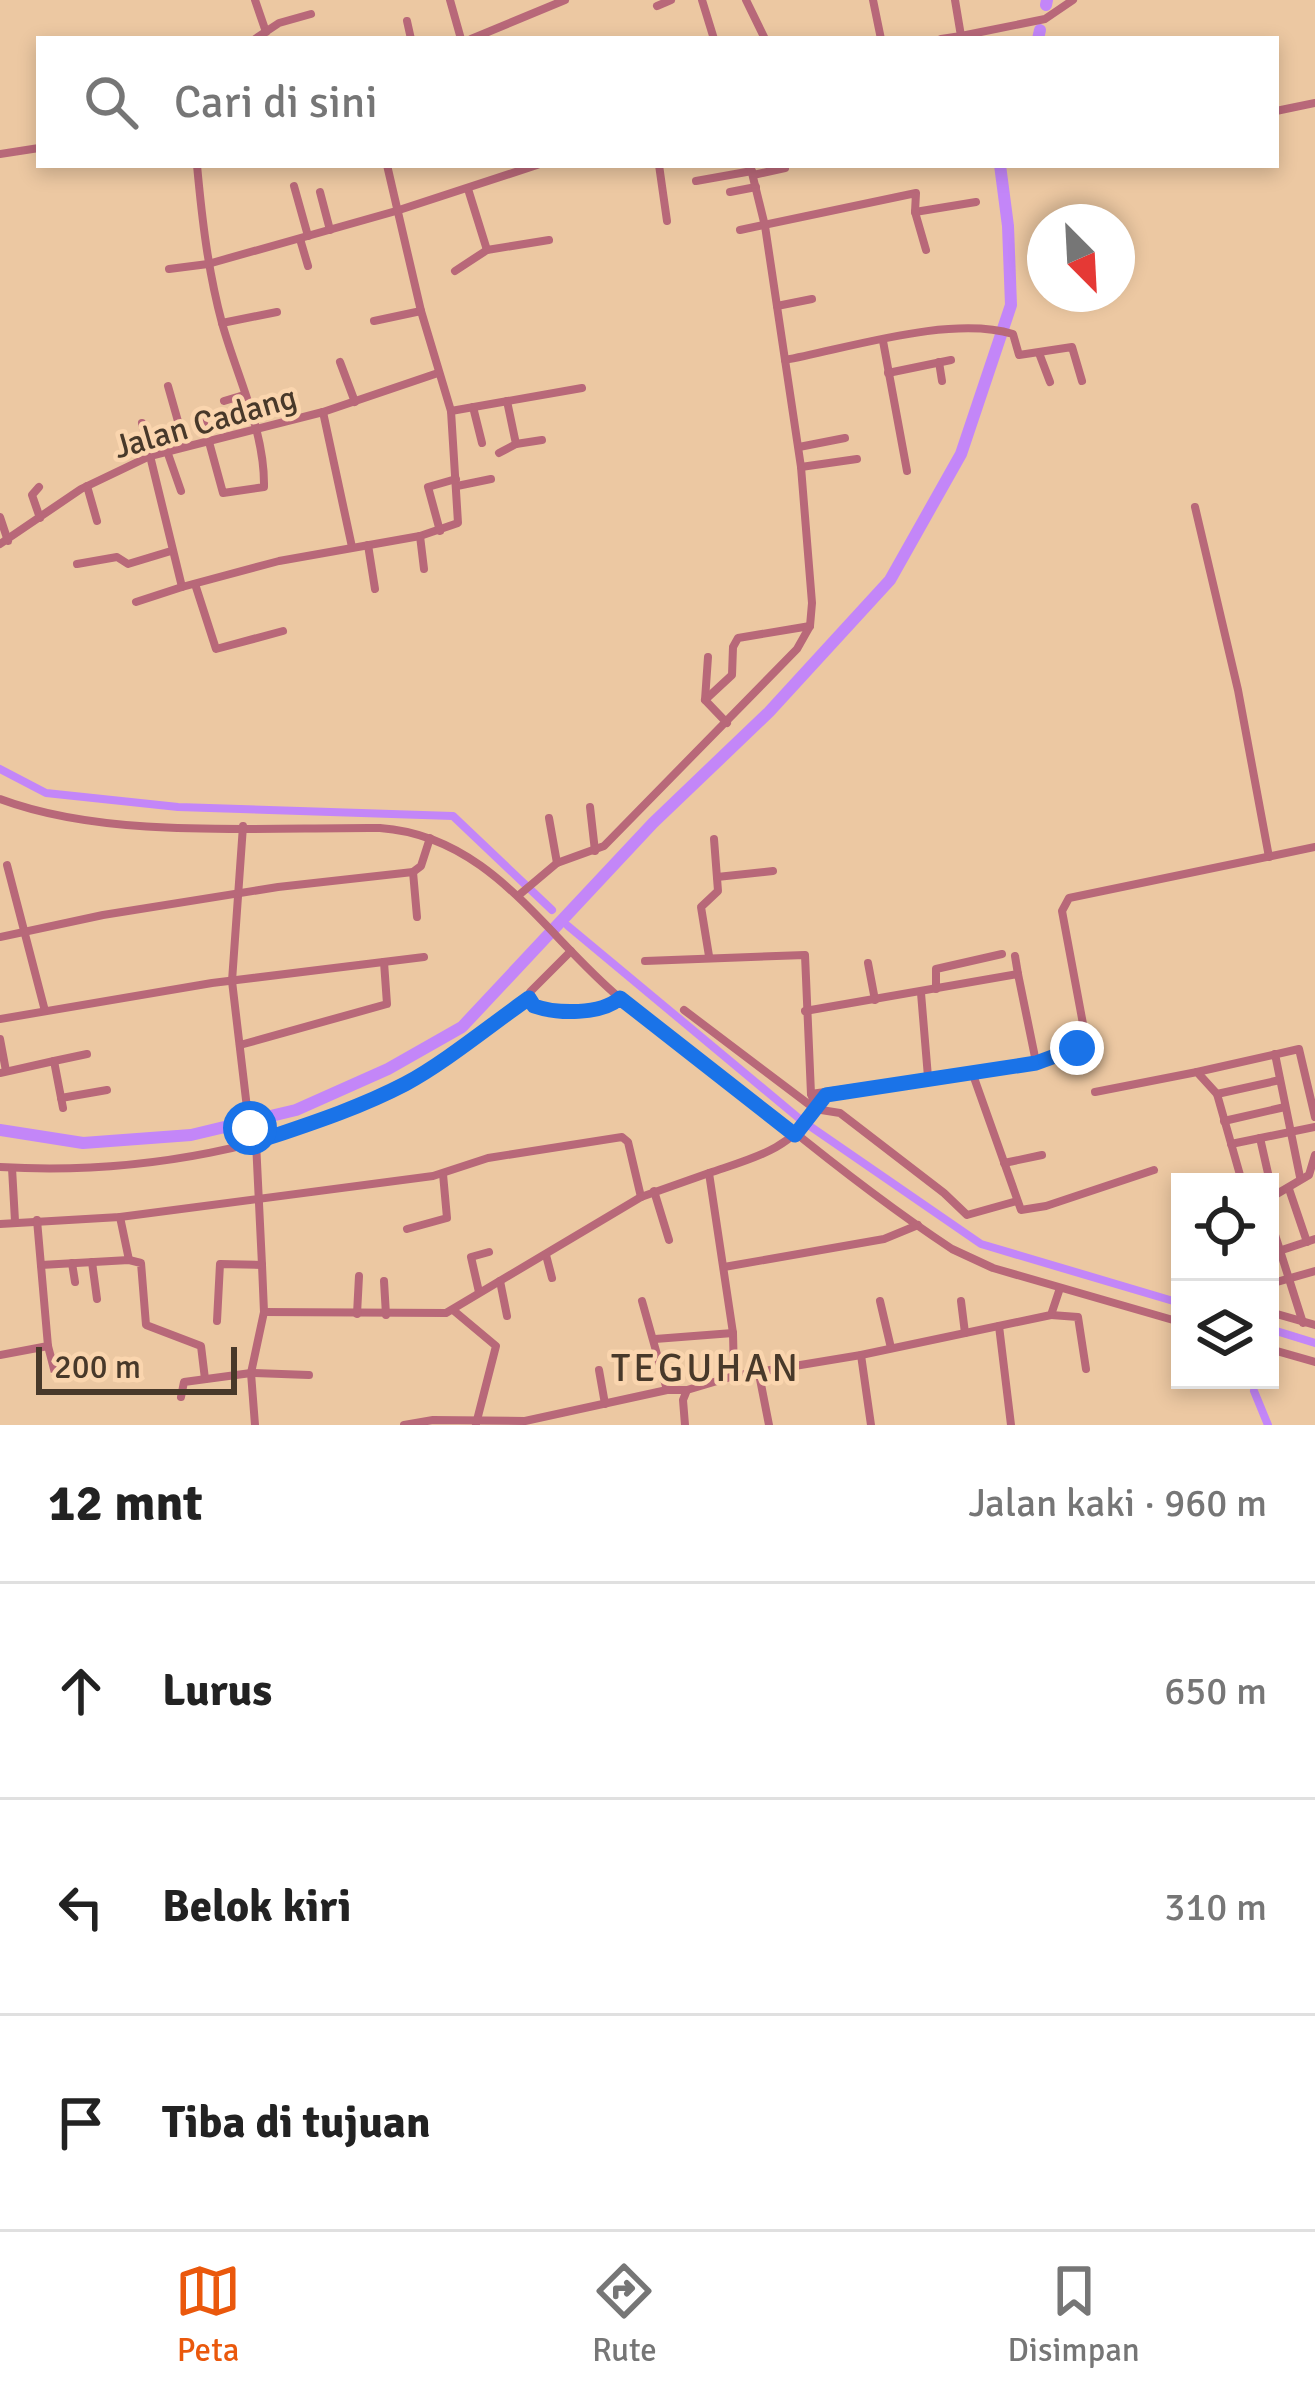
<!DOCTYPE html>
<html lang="id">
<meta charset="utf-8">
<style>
body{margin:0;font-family:Signika,sans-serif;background:#f6f6f6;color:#222}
.controls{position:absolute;right:36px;bottom:36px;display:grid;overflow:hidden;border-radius:0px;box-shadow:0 6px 18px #0003}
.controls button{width:108px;height:108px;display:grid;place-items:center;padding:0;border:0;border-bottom:3px solid #e0e0e0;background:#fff;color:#222;font:60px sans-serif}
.compass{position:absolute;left:1027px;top:204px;width:108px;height:108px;border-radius:50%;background:#fff;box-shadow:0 6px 18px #0003;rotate:156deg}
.scale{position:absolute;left:36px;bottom:30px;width:201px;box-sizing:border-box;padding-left:12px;border:6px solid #48392a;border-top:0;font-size:33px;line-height:42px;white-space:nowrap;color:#48392a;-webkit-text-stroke:9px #fad5ae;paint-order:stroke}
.stop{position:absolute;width:36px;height:36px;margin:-27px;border:9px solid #1a73e8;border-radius:50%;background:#fff}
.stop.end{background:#1a73e8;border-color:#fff;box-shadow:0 3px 12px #0008}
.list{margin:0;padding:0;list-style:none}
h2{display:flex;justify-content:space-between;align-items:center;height:156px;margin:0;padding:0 48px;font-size:51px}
h2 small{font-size:39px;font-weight:400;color:#767676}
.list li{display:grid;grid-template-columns:78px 1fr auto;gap:36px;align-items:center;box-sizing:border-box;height:216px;padding:0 48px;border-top:3px solid #e0e0e0}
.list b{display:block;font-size:45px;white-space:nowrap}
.list em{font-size:39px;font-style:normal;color:#767676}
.icon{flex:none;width:66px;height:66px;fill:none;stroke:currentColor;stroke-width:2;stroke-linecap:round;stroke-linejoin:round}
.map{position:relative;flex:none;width:1315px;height:1425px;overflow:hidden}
.search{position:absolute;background:#fff;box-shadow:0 6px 18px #0003;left:36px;right:36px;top:36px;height:132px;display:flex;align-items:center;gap:30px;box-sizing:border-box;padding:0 42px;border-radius:0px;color:#767676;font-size:45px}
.sheet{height:804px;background:#fff}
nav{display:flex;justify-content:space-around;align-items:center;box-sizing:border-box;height:168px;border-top:3px solid #e0e0e0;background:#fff;font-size:33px;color:#767676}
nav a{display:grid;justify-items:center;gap:6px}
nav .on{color:#ea580c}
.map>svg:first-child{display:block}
</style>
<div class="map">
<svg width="1315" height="1425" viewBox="0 0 1315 1425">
<rect width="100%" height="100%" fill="#ecc8a2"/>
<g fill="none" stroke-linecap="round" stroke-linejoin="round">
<!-- canal -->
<g stroke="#c386f8" stroke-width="8">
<polyline points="0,769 46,793 178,807 453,816 552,910"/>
<polyline points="568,926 801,1120 981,1244 1180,1303"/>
<polyline points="1270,1329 1315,1343"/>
<polyline points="1254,1391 1268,1425"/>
</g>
<!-- river -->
<g stroke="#c386f8" stroke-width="12">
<polyline points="1046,5 1047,0"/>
<polyline points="1038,39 1040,30"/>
<polyline points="0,1130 83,1143 191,1135 296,1110 388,1069 462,1027 653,823 769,712 890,580 961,454 1011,305 1008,226 1000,165"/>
</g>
<!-- minor -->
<g stroke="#b86879" stroke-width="8">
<polyline points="255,0 266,32"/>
<polyline points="450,0 461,39"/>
<polyline points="702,0 714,39"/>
<polyline points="746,0 765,39"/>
<polyline points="873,0 881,39"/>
<polyline points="657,6 671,0"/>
<polyline points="407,21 411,39"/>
<polyline points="255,39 279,23 311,14"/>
<polyline points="471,39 565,0"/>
<polyline points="941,39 961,36 955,0"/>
<polyline points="961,39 961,36 1045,19 1073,0"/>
<polyline points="1276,111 1315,103"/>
<polyline points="0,154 39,148"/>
<path d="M197,165C202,219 208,271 222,323C237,377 265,431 264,487L223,493L203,420"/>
<polyline points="659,165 667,221"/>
<polyline points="753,175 785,168"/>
<polyline points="696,181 752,171"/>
<polyline points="294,186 308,236"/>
<polyline points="468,189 487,250"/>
<polyline points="320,192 330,230"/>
<polyline points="730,192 756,187"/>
<polyline points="915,212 976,202"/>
<polyline points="740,230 916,193 915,212 926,250"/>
<polyline points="300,239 308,266"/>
<polyline points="169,269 208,264 396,211 537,165"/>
<polyline points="455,271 487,250 549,240"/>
<polyline points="777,306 812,299"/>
<polyline points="374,321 421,311"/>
<polyline points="222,323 277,312"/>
<polyline points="883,341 907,471"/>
<polyline points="1039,353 1050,382"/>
<path d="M785,360C849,348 951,315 1013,334L1019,355L1072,347L1082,381"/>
<polyline points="340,362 355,402"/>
<polyline points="939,362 942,381"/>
<polyline points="888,373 951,360"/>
<polyline points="168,386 185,446"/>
<polyline points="224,401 244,395"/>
<polyline points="473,407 482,443"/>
<polyline points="451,411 582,388"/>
<polyline points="323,412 352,547"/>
<polyline points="142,423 182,587 279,561 420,536 458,523 451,411 421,311 387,165"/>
<polyline points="516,444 542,440"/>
<polyline points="799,447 845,438"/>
<polyline points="167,451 181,491"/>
<polyline points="499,453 516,444 507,401"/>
<polyline points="801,467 857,459"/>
<polyline points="87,486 97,521"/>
<polyline points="457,486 491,479"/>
<polyline points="39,487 32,495 40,518"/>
<polyline points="1195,507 1238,690 1269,857"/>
<polyline points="0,517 8,541"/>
<polyline points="440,531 428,487 456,479"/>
<polyline points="420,536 424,569"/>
<polyline points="0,544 81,489 150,456 323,412 438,373"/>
<polyline points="368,545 375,589"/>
<polyline points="77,564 117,557 128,564 171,551"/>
<polyline points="195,584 216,649 283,631"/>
<polyline points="136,602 182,587"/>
<polyline points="708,657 705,700 727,723"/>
<polyline points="705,700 732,675 733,647 738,638 810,626"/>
<path d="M0,799C109,840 262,827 380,828C491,836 543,934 621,999C673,1043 730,1079 782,1122C836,1166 893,1210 952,1249L993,1268L1180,1322"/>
<polyline points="590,807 595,851"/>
<polyline points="549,818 557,863"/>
<polyline points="243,826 232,981 247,1108 256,1142 262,1265 264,1312 251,1373 255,1425"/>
<polyline points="7,865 45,1011"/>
<polyline points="413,872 417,917"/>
<polyline points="717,877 773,871"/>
<polyline points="519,895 557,863 604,846 797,649 810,626 812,603 801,467 765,226 750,165"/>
<polyline points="0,937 103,915 278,887 413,872 421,866 430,838"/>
<path d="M571,951L530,992L534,1006C557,1014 601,1015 620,998"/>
<polyline points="709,956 701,907 718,891 714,839"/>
<polyline points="1015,956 1018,974"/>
<path d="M645,961L805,955L811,1094L816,1108C791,1150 753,1158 709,1173L733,1333L734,1376L687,1390L683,1400L685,1425"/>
<polyline points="868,963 875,1000"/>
<polyline points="936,989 936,969 1002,954"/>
<polyline points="921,993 928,1077"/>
<polyline points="684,1010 815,1109 840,1113 944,1193 967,1215 1017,1201"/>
<polyline points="805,1011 1018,974 1036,1062"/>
<polyline points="0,1019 212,983 424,957"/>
<polyline points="0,1039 6,1071"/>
<polyline points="240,1045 387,1004 384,962"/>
<polyline points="1275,1054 1300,1177"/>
<polyline points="54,1061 87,1054"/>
<polyline points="972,1072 1021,1210 1046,1206 1154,1170"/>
<polyline points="1197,1072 1299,1049 1315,1117"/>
<polyline points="0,1073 54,1061 63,1108"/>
<polyline points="1095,1092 1197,1072 1217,1094 1242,1182"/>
<polyline points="811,1094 1036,1062 1077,1048 1086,1040 1062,911 1069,898 1315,847"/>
<polyline points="1217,1094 1280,1080"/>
<polyline points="61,1098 107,1090"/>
<polyline points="1224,1121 1285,1107"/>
<polyline points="1260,1138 1270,1182"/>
<polyline points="1231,1144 1315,1127"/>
<polyline points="1004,1163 1042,1155"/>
<path d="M0,1167C139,1175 286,1149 409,1082C425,1074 438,1060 453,1050C478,1033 504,1016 529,998"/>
<polyline points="12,1168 15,1221"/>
<polyline points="1289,1189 1307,1242"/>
<polyline points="654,1191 669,1240"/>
<polyline points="1270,1198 1309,1175 1315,1155"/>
<polyline points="120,1217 129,1260"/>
<polyline points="1270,1219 1303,1323"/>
<polyline points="0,1224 120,1217 433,1176 488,1158 622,1137 628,1142 641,1197"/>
<polyline points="407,1229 447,1218 443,1174"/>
<polyline points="1270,1254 1315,1239"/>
<polyline points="546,1255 552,1278"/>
<polyline points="92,1262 97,1299"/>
<polyline points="72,1263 75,1282"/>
<polyline points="41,1265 129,1260 141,1263 146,1325 201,1346 205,1379"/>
<polyline points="724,1267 884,1239 918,1225"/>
<polyline points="384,1281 386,1315"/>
<polyline points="500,1281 507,1316"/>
<polyline points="1270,1284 1315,1271"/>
<polyline points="479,1292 471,1257 489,1252"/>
<polyline points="642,1301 667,1390"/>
<polyline points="880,1301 891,1348"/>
<polyline points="961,1301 965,1333"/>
<polyline points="453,1310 496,1346 476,1424"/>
<polyline points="264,1312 446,1313 641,1197 709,1173"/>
<polyline points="1270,1312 1315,1325"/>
<polyline points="357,1314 359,1276"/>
<polyline points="1051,1315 1078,1317 1086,1369"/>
<polyline points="217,1321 220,1264 262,1265"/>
<polyline points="999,1326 1011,1425"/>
<polyline points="655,1339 733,1333"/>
<polyline points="48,1346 55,1373"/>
<polyline points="1270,1349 1315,1362"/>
<polyline points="0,1355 48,1346 37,1220"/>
<polyline points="861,1355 871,1425"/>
<polyline points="599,1370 605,1404"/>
<polyline points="759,1374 769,1425"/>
<polyline points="734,1376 861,1355 1051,1315 1060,1288"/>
<polyline points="181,1397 184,1382 251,1373 309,1375"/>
<polyline points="404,1425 433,1420 525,1421 667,1390 686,1390"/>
</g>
</g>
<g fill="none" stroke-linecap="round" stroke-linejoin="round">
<!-- route -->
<path stroke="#1a73e8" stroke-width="15" d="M250,1128L256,1142C306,1125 357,1109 405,1084C443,1064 492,1024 529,998L534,1006C557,1014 601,1015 620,998L795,1135L826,1095L1036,1063L1077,1048"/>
</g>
<g text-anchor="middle" stroke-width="9" stroke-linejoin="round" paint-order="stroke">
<!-- street labels -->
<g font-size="33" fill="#48392a" stroke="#fad5ae">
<text transform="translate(205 421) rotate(-16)" y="12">Jalan Cadang</text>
</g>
<!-- quarter labels -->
<g font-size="39" letter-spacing="3" fill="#48392a" stroke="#fad5ae">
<text x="706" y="1381">TEGUHAN</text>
</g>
</g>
</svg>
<div class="controls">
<button><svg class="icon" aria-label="locate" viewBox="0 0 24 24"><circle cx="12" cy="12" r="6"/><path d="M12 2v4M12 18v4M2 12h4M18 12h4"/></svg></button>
<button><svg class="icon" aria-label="layers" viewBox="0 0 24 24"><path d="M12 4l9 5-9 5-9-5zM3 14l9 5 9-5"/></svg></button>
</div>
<svg class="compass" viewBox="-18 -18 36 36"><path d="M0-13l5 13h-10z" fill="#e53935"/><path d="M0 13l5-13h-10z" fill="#767676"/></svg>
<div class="scale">200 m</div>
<div class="stop" style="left:250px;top:1128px"></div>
<div class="stop end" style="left:1077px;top:1048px"></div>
<div class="search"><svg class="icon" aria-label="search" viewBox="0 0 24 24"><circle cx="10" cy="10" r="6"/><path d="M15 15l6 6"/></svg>Cari di sini</div>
</div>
<section class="sheet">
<h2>12 mnt<small>Jalan kaki · 960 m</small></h2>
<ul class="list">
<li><svg class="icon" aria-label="ahead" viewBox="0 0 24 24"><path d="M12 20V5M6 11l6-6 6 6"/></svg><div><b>Lurus</b></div><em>650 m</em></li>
<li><svg class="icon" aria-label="left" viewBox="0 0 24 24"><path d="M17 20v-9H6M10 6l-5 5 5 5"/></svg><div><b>Belok kiri</b></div><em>310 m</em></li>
<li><svg class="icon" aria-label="arrive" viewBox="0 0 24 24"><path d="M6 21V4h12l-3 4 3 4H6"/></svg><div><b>Tiba di tujuan</b></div></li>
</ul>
</section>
<nav>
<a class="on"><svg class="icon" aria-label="map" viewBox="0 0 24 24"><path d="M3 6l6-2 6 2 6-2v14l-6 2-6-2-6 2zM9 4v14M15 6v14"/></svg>Peta</a>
<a><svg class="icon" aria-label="directions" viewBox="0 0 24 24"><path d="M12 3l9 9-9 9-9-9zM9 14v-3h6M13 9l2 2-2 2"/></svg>Rute</a>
<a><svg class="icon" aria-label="saved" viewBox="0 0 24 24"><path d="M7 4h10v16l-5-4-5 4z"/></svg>Disimpan</a>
</nav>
